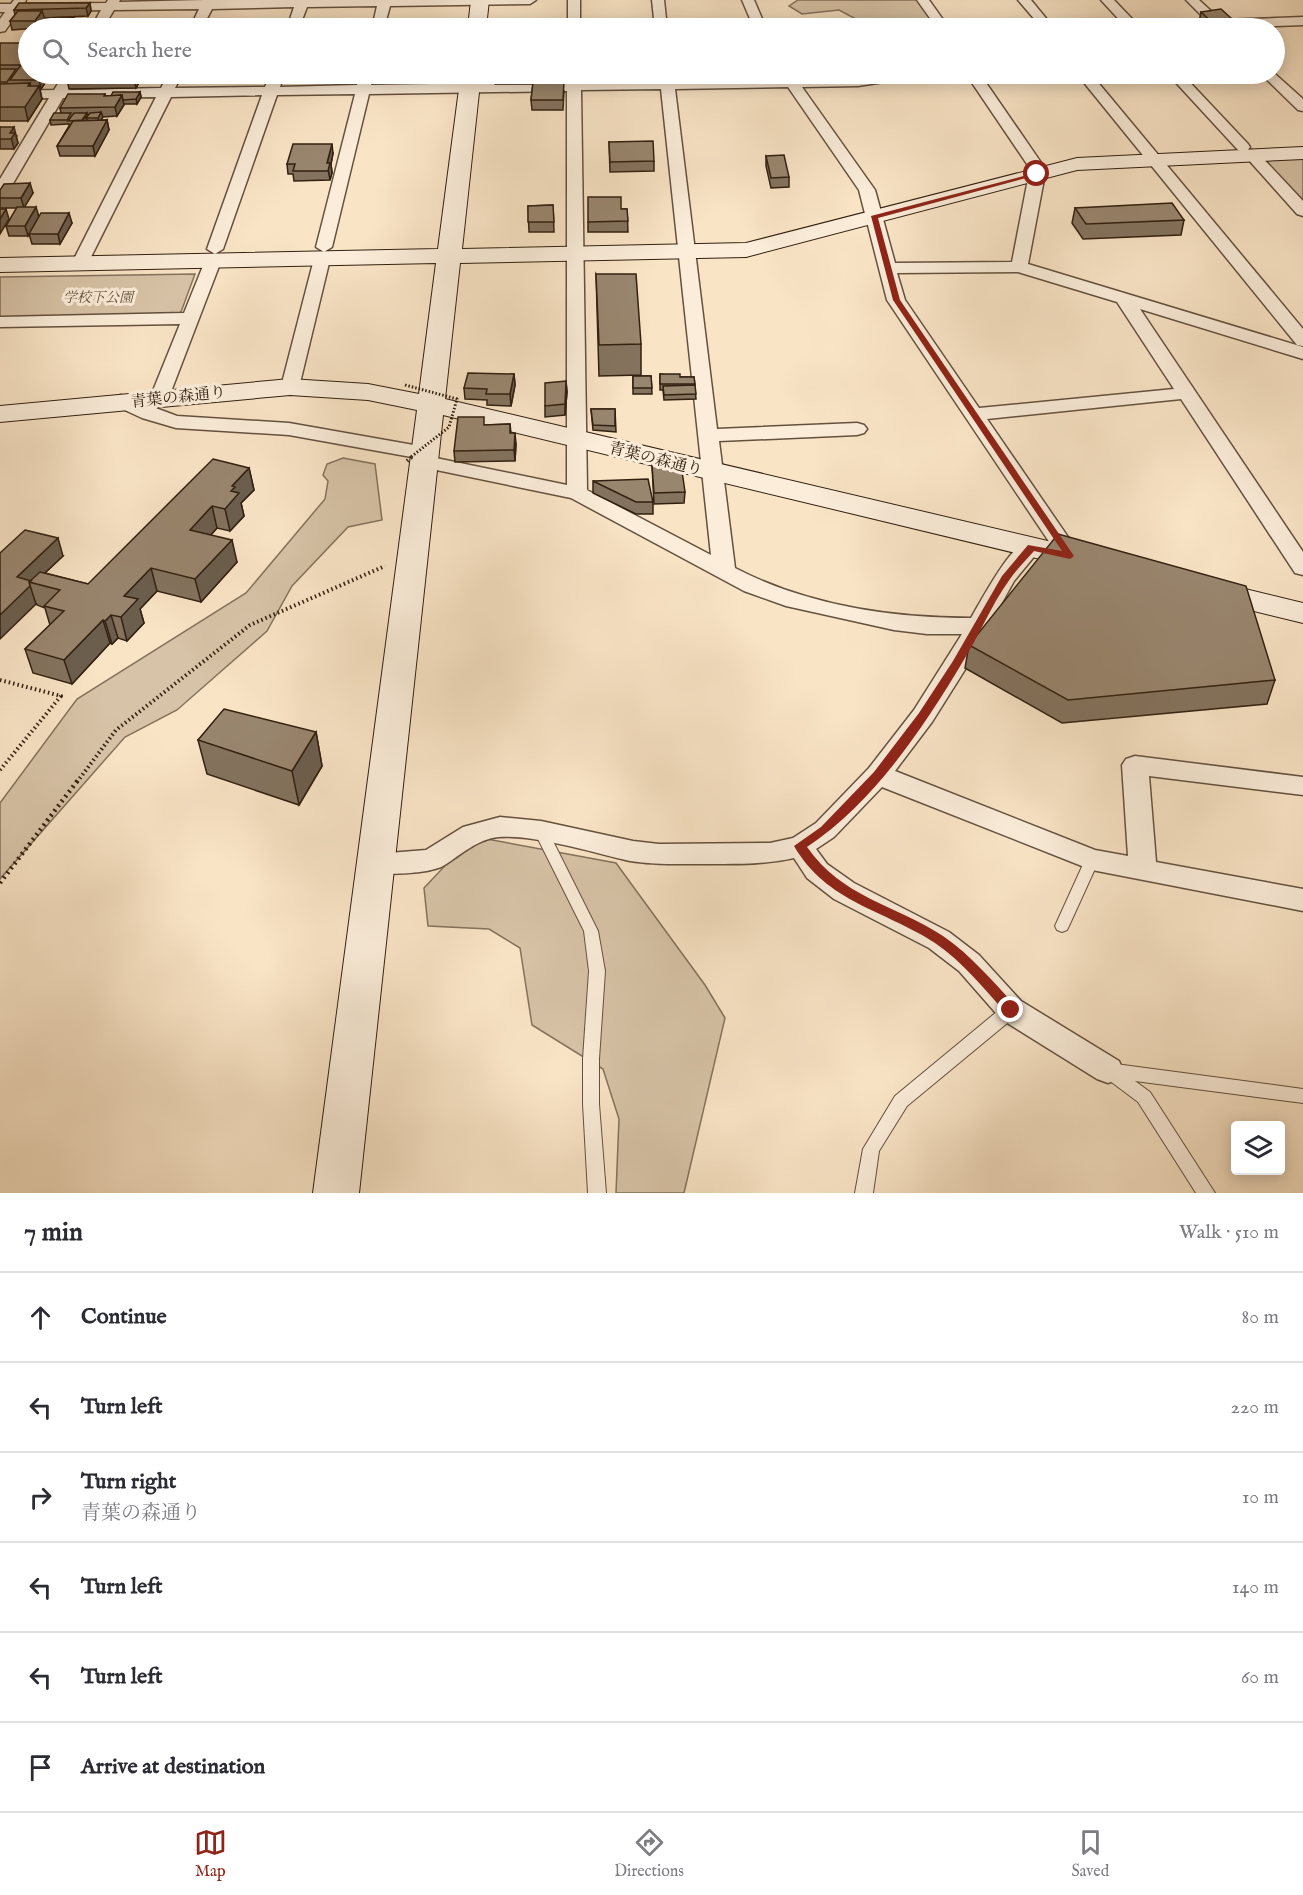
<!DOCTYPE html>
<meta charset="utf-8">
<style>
body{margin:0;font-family:"IM FELL English","Noto Serif JP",serif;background:#f7f7f7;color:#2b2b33}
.controls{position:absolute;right:18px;bottom:18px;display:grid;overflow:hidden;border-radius:6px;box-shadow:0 3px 15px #0003}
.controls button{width:54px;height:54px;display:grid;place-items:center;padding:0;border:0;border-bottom:2px solid #e1e1e2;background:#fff;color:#2b2b33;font:30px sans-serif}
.stop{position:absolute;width:18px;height:18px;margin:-14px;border:4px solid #8f2418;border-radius:50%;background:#fff}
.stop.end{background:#8f2418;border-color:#fff;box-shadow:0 2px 6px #0008}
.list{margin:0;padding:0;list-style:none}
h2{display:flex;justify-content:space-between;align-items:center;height:78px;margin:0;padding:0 24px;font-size:26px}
h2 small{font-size:20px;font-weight:400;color:#7c7c81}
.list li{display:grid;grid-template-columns:39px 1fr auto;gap:18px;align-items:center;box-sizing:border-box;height:90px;padding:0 24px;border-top:2px solid #e1e1e2}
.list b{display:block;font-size:22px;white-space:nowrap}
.list p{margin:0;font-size:20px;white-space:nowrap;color:#7c7c81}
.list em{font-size:20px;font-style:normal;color:#7c7c81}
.icon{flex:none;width:33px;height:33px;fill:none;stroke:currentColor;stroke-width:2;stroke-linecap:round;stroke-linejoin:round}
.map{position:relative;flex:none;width:1303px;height:1193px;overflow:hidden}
.search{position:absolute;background:#fff;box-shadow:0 3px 15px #0003;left:18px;right:18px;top:18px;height:66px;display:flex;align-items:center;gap:15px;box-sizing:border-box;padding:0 21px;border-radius:33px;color:#7c7c81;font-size:22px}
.sheet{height:618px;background:#fff}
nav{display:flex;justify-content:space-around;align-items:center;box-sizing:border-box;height:84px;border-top:2px solid #e1e1e2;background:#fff;font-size:16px;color:#7c7c81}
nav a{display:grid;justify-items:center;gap:3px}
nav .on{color:#8f2418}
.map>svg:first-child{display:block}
</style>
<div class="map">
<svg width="1303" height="1193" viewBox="0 0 1303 1193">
<rect width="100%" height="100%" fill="#f9e4c6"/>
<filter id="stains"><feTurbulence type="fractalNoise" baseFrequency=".00333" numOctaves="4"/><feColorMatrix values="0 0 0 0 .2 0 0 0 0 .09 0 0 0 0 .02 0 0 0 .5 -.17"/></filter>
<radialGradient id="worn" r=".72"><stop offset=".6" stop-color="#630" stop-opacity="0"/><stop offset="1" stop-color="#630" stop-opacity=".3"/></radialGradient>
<!-- green -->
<g fill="#d7c3a7" stroke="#84725c" stroke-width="1.5">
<polygon points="798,0 918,0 937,28 860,28 856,19 839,10 802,14 789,6"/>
<polygon points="1303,158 1303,206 1265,164 1269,160"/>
<polygon points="195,274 181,312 166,318 0,321 0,277"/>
<polygon points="343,458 375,464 382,520 348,527 292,586 267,631 177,710 125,737 0,879 0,803 77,699 246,593 325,499 328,481 323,475 327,464"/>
<polygon points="487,839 616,863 705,985 725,1018 684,1193 616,1193 619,1119 603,1069 532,1025 520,948 489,929 428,926 424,888 455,855"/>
</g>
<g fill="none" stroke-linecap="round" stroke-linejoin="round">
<!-- lane casing -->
<g stroke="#64513e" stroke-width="2">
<g id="lane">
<polygon points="541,826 546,827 598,931 605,971 599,1059 599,1104 606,1193 588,1193 583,1104 583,1059 589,971 584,931 534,831 536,827"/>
<polygon points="1092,854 1097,856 1099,860 1069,926 1067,930 1062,932 1057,930 1055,926 1085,860 1087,856"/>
<polygon points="1011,1003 1017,1005 1019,1010 1017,1015 907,1106 879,1151 873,1193 855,1193 863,1149 895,1096 1005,1005"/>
<polygon points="1108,1063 1303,1089 1303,1103 1135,1081 1150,1092 1215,1193 1196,1193 1138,1102 1102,1075 1100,1070 1102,1065"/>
</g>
</g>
<!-- street casing -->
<g stroke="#64513e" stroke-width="3">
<g id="street">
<polygon points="14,0 26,0 24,4 106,3 108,0 120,0 119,2 204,0 536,0 530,4 390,6 384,28 372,28 377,6 307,7 299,28 287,28 294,7 212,9 202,28 190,28 199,9 114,10 103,28 91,28 101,10 18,12 5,31 0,32 0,19 5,12 0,12 0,4 11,4"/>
<rect x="568" y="0" width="12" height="28"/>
<polygon points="652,0 664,0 667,28 655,28"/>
<polygon points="742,0 754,0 766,28 754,28"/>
<polygon points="917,0 929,0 949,28 937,28"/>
<polygon points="1018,0 1031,0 1054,28 1042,28"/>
<polygon points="1101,0 1114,0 1137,24 1207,21 1186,0 1199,0 1221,20 1303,17 1303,25 1228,28 1123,28 1124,25"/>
<polygon points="1274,73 1303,99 1303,111 1298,110 1261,74"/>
<path d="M64,74H78L69,90L161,88L168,74H182L175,88L265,87L270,74H284L280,87L357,85L360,74H374L371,85L567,82V74H581V82L660,81L659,74H673L674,81L782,79L780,74H792L796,79L917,74L915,77L910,78L858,86L802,87L875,190L895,263L1012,262L1029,174L1037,169L1045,174L1028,264L1303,347V359L1140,309L1303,552V575L1295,573L1181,399L987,419L1081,556L1078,561L1070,563L1062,561L887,300L859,190L788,87L675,89L717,429L857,423L864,425L867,429L864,433L857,435L719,441L735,568C806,605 891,618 971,618C981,601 1008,550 1025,542C1030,540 1034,541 1039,542L1042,547L1014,581L966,668L932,722L895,771L1095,850L1128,856L1122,765L1126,759L1135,756L1303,777V795L1149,776L1156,862L1303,889V911L1092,870L882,787L834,837L816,849L827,864L854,883L949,932L979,955L1021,1001L1119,1061L1123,1070L1119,1079L1108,1083L1097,1079L1001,1019L959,971L929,948L834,899L807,878L794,858C763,865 734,864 703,864C678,864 654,865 630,861C595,853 533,834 499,837C477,839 461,855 443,866C428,874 382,876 366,871L363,864L366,857L376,854L426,850L463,827L500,817L541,821L633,841L659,844L770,843L793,838L816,823L869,768L914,710L962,634H927L894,630L786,606L744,591L571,498L417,466L414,462L417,458L289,435L176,428L142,418L114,405L111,401L114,397L121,395L177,416L289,423L425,447L432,449L435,453L431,457L567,485V91L369,94L332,247L324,252L316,247L355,94L277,95L223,249L215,254L207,249L262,95L171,97L86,267H74L72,263L156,97L63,98L8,192L0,197V179L49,98L0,99V91L54,90ZM661,89L711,555L587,490L581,90ZM1018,272L1117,302L1174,389L979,408L905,300L897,273Z"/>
<polygon points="966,74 980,74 1042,164 1039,167 1029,167"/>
<polygon points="1077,74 1091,74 1303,329 1303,346 1297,345"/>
<polygon points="1168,74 1182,74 1248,144 1250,147 1248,150 1238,150"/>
<polygon points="1252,150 1257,152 1303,201 1303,216 1297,214 1247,158 1244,155"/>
<polygon points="322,254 330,259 299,387 297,391 283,391 281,387 314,259"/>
<polygon points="213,256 221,261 167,402 153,402 150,398 180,324 0,327 0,317 184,313 205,261"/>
</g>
</g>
<!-- secondary casing -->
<g stroke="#322010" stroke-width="2">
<g id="secondary">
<polygon points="471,0 489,0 486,28 468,28"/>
<polygon points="461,74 481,74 462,249 746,243 1077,158 1303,147 1303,159 1077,170 746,257 460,263 445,399 1086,550 1097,553 1101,560 1097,567 1086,570 443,415 359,1193 313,1193 417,410 368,400 290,395 0,422 0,406 290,379 368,384 419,394 436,263 0,272 0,258 438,249"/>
<polygon points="1208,580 1303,603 1303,623 1197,597 1192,590 1197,583"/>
</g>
</g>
<!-- path-far1 -->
<g stroke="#322010" stroke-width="4" stroke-dasharray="1.5 3" stroke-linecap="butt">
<polyline points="0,680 61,696 0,770"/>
<polyline points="77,782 116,730 250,625 385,566"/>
</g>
<!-- path -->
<polyline stroke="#322010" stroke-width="4.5" stroke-dasharray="2 4" stroke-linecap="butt" points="0,883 78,780"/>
<!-- lane -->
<use href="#lane" fill="#fbedda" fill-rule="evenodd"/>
<!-- street -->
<use href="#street" fill="#fbedda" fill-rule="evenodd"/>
<!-- secondary -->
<use href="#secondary" fill="#fbedda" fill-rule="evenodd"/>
<!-- path-bridge-far1 -->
<polyline stroke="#322010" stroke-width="3" stroke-dasharray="1.5 2" stroke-linecap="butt" points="405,385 457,399 449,427 411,457"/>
<!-- path-bridge -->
<polyline stroke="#322010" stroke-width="4" stroke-dasharray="1.5 3" stroke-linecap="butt" points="407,461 413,456"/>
</g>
<!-- wall -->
<g fill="#84735f" stroke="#322010" stroke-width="1.5">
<polygon points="90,3 91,11 88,16 44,18 44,19 75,22 70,28 42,28 41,25 38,28 12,30 10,21 15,15 14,10"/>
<polygon points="1201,12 1242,28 1198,28"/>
<polygon points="0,43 28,74 51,74 41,89 40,89 42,99 28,121 0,121"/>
<polygon points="71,74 142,74 142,77 136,88 69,89 67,79"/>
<polygon points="494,74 538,74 538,82 564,91 563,110 532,110 531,100 533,84 495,84"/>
<polygon points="140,92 141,97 137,104 124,104 117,116 102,117 101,120 107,120 109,130 95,156 60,156 57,146 69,126 69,124 68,124 51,125 50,120 61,113 60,108 105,94 105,96 111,96"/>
<polygon points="0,127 17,136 16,137 18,143 14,149 0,149"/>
<polygon points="609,142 654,161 654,171 610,172"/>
<polygon points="333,153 331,164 332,173 330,180 294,181 293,174 288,174 287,164"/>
<polygon points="766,156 789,177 789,187 771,188 766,166"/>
<polygon points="0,190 33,193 24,207 39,217 72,223 60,244 32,244 29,234 28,236 9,236 6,226 17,208 0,208"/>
<polygon points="553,205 554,232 529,232 528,206"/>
<polygon points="1075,208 1184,220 1181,235 1083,239 1072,223"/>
<polygon points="621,209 627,209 628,232 588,232 588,222"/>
<polygon points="596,274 641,344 641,375 599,376"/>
<polygon points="514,374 515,385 511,406 487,405 487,400 465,399 464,388"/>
<polygon points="660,374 680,377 694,377 696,399 664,400 663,390 660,390"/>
<polygon points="633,376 651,376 652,394 633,394"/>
<polygon points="566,381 567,392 565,415 545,417 545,406"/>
<polygon points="591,409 615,409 616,432 593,430"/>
<polygon points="510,424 511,433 516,444 515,461 455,462 454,451 485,425"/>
<polygon points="652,465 685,492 684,503 654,504"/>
<polygon points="249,468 254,490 241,503 244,516 230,531 217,528 211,535 237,562 201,602 157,591 140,609 144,623 127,641 118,638 112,644 110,643 72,684 33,673 25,649 50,625 45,608 37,605 0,553 63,556 45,573 88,584"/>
<polygon points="593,481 653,502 653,514 636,514 593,493"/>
<polygon points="969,645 1275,680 1267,704 1062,723 965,668"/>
<polygon points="316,732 322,766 299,805 207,774 198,740"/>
</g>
<!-- shaded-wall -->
<g fill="#6b5e4e" stroke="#322010" stroke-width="1.5">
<polygon points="90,3 91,11 88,16 86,8"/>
<polygon points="42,11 45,19 38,28 37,28 35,21"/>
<polygon points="74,17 75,22 70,28 69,24"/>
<polygon points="43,74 51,74 41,89 39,80"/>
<polygon points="137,74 142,74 142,77 136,88 134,79"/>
<polygon points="30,83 33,95 39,86 42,99 28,121 25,107 28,86"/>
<polygon points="140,92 141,97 137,104 136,99"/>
<polygon points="122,95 124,105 117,116 115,107"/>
<polygon points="101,112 103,117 99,123 98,118"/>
<polygon points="87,113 88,117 86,118 87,120 83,126 82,121"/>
<polygon points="107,120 109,130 95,156 93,146"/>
<polygon points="14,127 18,143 14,149 10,133"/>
<polygon points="332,144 333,153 331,164 332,173 330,180 327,163"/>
<polygon points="30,183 33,193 24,208 21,198"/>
<polygon points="36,207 39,217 28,236 25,226"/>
<polygon points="6,209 9,219 0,234 0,219"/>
<polygon points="69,213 72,223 60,244 58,234"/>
<polygon points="514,374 515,385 511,406 510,394"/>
<polygon points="566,381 567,392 565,415 565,404"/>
<polygon points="515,433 516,444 515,461 514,450"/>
<polygon points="249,468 254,490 241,503 244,516 230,531 225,509 232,486"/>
<polygon points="212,506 217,528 195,552 190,530"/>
<polygon points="58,538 63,556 35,582 29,582 36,604 0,639 0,615 17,577"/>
<polygon points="232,540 237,562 201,602 195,579"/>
<polygon points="151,568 157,591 140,609 144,623 127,641 121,617 124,596"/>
<polygon points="111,615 118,638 112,644 105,621"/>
<polygon points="103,620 110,643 72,684 64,660"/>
<polygon points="316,732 322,766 299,805 292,771"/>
</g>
<!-- building -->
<g fill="#99866f" stroke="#322010" stroke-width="1.5">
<polygon points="19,3 90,3 86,8 14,10"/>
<polygon points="1221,9 1242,28 1218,28 1201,12"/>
<polygon points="18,11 42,11 35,21 10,21"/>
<polygon points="74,17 69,24 41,24 46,18"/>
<polygon points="150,25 163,25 161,28 148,28"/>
<polygon points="0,43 28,43 28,74 43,74 39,80 10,80 21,65 0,65"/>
<polygon points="0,69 16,69 7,82 0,82"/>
<polygon points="71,74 137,74 134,79 67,79"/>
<polygon points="494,74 537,74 494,75"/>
<polygon points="533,82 564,82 563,100 531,100"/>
<polygon points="30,83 28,86 39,86 25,107 0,107 0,84"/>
<polygon points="113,92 140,92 136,99 123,100 122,95 111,96"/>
<polygon points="68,94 105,94 104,96 122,95 115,107 60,108"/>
<polygon points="101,112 98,118 86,118 90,113"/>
<polygon points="54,113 71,113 67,120 50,120"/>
<polygon points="74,113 87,113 82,120 68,121"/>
<polygon points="107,120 93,146 57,146 73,121"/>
<polygon points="0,127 14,127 10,133 15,133 11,139 0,139"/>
<polygon points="653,141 654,161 610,162 609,142"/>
<polygon points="293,144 332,144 327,163 330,163 328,171 293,171 295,164 287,164"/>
<polygon points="784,155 789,177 771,178 766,156"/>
<polygon points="30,183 21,198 0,198 0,190 4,184"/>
<polygon points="588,197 621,197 621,209 627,209 628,221 588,222"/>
<polygon points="1172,203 1184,220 1086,224 1075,208"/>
<polygon points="553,205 554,222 528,222 528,206"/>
<polygon points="17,207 36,207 25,226 6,226"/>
<polygon points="0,209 6,209 0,219"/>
<polygon points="41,213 69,213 58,234 29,234"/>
<polygon points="596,274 636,274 641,344 599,345"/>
<polygon points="468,373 514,374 510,394 486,394 487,389 464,388"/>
<polygon points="660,374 680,374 680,377 694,377 695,384 660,384"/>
<polygon points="633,376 651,376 652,388 633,388"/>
<polygon points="566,381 565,404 545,406 545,383"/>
<polygon points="695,385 696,394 664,395 663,386"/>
<polygon points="591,409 615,409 615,426 593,425"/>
<polygon points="458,417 484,417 484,425 510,424 510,433 515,433 514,450 454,451"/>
<polygon points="213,459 249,468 232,486 235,487 231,491 239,493 225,509 212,506 190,530 232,540 195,579 151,568 124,596 138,599 121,617 111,615 105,621 103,620 64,660 25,649 64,611 44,606 60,590 29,582 40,572 88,584"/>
<polygon points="681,464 685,492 654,493 652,465"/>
<polygon points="648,479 653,502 636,502 593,481"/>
<polygon points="25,530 58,538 17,577 31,581 29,582 30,586 0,615 0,553"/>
<polygon points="1058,534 1246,586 1275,680 1068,700 969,645"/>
<polygon points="224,709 316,732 292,771 198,740"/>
</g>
<!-- route -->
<path fill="#8f2418" d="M1035,173L1041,174L878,218L900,300L1074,556L1070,559L1034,551C1026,560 1017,569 1010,579C991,605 979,636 962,663C922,730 873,803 807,847C843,898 894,904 943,936C971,955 993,982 1016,1006L1018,1010L1016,1014H1007C984,989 963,962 935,943C885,910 827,903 794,846L821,827L874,772L919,713L953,661L1002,576L1028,545L1062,551L893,300L871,216Z"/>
<g text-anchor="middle" stroke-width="6" stroke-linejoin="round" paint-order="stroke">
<!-- far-park labels -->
<g font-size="14" font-style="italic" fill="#64513d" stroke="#fbedda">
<text x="98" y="302">学校下公園</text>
</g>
<!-- street labels -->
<g font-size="16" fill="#322010" stroke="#fbedda">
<text transform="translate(178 396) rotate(-6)" y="6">青葉の森通り</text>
<text transform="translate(656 458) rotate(14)" y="6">青葉の森通り</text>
</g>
</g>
<rect width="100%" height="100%" filter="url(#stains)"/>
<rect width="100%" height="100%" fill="url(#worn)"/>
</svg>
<div class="controls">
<button><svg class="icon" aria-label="layers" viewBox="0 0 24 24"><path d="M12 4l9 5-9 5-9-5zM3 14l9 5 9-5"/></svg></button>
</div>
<div class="stop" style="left:1037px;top:174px"></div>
<div class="stop end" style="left:1011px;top:1010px"></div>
<div class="search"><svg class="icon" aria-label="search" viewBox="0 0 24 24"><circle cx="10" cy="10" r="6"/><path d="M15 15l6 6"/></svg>Search here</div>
</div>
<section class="sheet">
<h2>7 min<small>Walk · 510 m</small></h2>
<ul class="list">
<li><svg class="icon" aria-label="ahead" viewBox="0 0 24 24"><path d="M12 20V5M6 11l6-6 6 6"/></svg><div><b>Continue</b></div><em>80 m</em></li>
<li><svg class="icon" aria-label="left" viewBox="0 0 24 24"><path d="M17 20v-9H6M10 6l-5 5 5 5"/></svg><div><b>Turn left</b></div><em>220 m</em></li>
<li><svg class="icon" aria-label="right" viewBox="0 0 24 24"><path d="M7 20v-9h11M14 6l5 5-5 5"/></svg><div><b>Turn right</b><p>青葉の森通り</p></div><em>10 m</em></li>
<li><svg class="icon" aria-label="left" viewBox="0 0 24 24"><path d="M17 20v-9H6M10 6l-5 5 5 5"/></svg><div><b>Turn left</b></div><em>140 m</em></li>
<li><svg class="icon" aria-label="left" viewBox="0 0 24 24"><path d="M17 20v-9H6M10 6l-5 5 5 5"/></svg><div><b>Turn left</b></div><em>60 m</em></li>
<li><svg class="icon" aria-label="arrive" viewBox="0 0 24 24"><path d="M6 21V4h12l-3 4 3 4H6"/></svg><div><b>Arrive at destination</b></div></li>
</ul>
</section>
<nav>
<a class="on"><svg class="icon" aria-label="map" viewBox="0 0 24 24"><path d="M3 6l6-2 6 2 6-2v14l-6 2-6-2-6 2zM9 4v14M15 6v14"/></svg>Map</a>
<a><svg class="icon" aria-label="directions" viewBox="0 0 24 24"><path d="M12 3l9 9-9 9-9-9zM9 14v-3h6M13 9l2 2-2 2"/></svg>Directions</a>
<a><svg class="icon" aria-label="saved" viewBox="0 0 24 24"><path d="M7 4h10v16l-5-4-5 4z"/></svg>Saved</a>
</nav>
